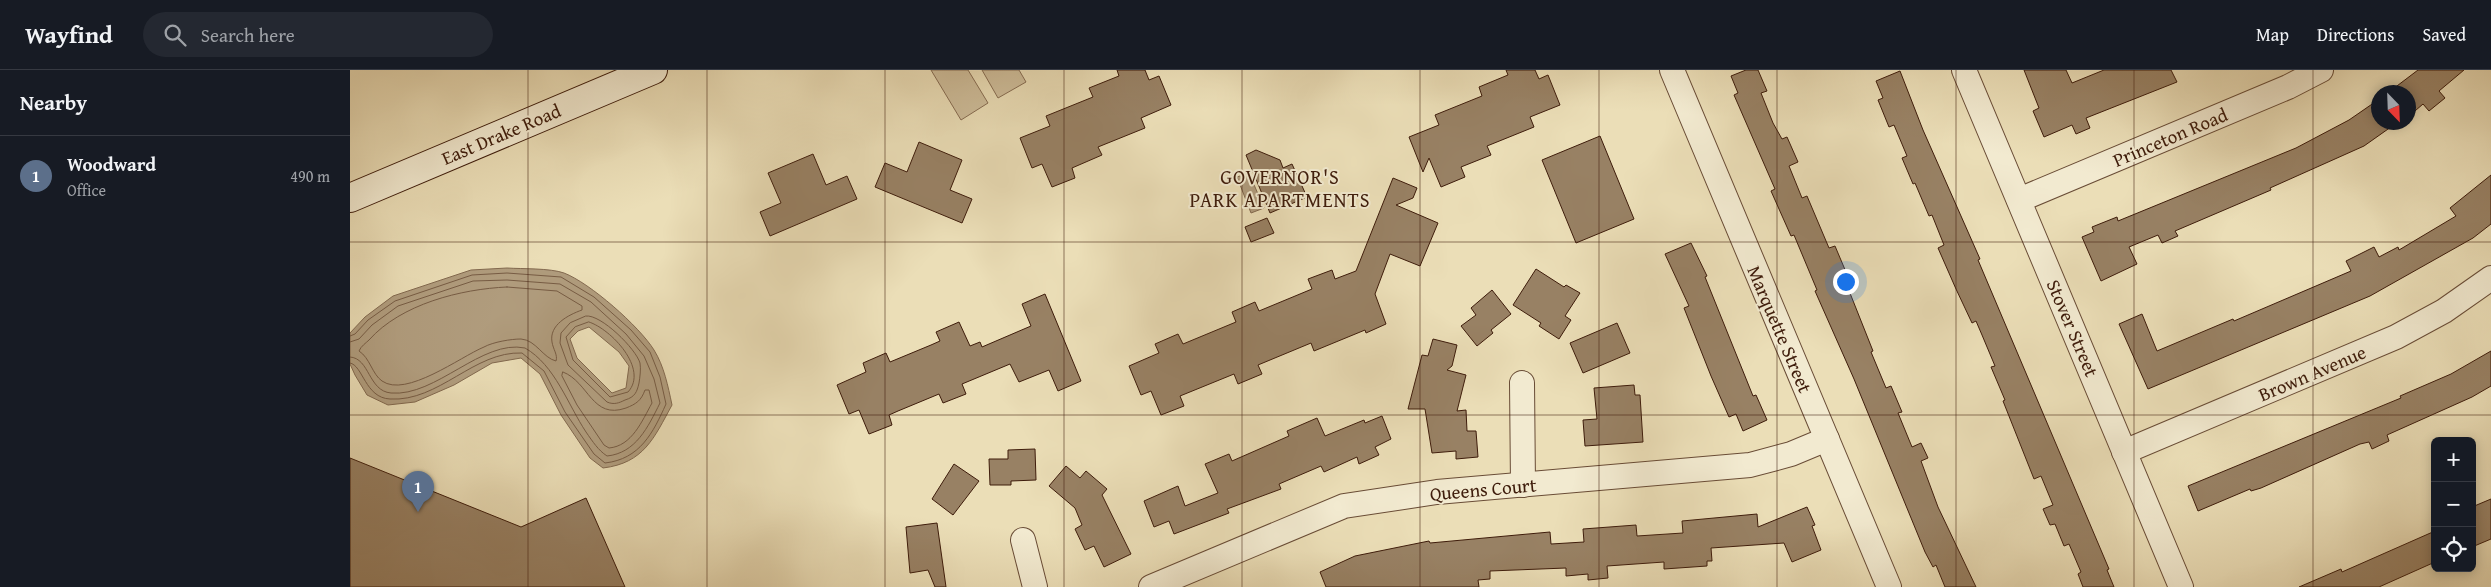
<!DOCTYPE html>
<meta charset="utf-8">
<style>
body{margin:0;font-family:"Gentium Book Plus",serif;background:#242831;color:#f1f3f6}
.controls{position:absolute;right:15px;bottom:15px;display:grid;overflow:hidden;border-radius:8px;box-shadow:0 2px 12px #0003}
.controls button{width:45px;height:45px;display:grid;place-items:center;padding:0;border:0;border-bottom:1px solid #363941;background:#171b24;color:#f1f3f6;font:25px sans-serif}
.compass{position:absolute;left:2021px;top:15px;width:45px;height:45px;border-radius:50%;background:#171b24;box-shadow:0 2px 12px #0003;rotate:157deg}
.you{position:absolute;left:1495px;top:211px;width:18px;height:18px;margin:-12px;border:4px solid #fff;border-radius:50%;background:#1a73e8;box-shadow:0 0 0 8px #1a73e833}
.badge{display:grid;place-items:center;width:32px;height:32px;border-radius:50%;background:#8c9099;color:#fff;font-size:16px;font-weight:700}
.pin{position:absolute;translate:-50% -41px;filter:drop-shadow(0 1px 2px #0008)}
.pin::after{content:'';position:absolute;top:26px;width:18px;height:15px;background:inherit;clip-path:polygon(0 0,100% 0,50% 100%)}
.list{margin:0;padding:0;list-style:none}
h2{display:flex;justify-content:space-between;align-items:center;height:65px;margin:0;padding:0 20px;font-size:21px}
h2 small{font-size:16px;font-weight:400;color:#9ea1a6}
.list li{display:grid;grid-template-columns:32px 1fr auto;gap:15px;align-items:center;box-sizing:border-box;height:80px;padding:0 20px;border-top:1px solid #363941}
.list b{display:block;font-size:19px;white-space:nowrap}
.list p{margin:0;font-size:16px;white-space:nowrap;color:#9ea1a6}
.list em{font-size:16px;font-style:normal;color:#9ea1a6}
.icon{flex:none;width:28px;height:28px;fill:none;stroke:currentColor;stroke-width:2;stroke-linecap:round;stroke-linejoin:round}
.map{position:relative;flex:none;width:2141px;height:517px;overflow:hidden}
header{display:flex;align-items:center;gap:30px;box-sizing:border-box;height:70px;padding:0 25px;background:#171b24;border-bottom:1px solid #363941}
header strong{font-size:24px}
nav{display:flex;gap:28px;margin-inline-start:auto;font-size:18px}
.search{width:350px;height:45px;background:#242831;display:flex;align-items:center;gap:12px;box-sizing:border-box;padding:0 18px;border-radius:28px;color:#9ea1a6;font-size:19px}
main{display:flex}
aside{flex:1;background:#171b24}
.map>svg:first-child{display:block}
</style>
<header>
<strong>Wayfind</strong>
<div class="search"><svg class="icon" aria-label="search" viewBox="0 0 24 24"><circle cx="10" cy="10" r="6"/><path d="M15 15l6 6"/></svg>Search here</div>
<nav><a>Map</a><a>Directions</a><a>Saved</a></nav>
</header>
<main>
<aside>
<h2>Nearby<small></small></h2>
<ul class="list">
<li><span class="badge" style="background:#5c6f8a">1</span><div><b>Woodward</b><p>Office</p></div><em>490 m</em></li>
</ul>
</aside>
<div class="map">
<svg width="2141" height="517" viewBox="0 0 2141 517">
<rect width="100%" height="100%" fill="#ebdeb7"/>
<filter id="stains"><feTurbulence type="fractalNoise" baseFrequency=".004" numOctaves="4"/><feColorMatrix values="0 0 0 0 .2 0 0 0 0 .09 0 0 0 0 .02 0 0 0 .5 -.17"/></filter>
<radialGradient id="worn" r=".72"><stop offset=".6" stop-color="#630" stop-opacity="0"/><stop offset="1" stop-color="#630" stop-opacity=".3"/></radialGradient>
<!-- green -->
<g fill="#cebd9a" stroke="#866c52">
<polygon points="581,0 618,0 638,33 611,50"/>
<polygon points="632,0 669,0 676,12 648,28"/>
</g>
<!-- water -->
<g fill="#b09c7d" stroke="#82694f" fill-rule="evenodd">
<polygon points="899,103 914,138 901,143 887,107"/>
<path d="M157,198C172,199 200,198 214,203C240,213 289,256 304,280C314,296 318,316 322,335C304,368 294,393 253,398L240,388L211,345L190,304L171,288L142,293L104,315L65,332L38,335L17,325L5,305L0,294V263L15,247L43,226L121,200ZM239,257L269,282L279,296L276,318L262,323L227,288L220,269L228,261Z"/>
</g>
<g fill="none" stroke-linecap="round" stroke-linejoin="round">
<!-- shore -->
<g stroke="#775c44" stroke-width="1">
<path d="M157,217L207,221L232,236V240C218,245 199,255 202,272C203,279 208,285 206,291C193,288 186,270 171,269C161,269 143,272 134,277C110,287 56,328 32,311C22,304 20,288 9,281C11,276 16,273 19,270C51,234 111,219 157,217Z"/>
<path d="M236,246C251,244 286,279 290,293C291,299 290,307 289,313C287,322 285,327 275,330C269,333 264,335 257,332L218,295L210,273L211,263L220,253Z"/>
<path d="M239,252C261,259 299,299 278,322L260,327L223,290L216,267L225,257Z"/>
<path d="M0,266L5,264L18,250L45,231L122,205L157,203L211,207L244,227L281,260L300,282L310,307L316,334C303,363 290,389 255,393L244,384L215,342L194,301L172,283C124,281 89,332 40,329C15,328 13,295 0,293"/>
<path d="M0,272L9,269L22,255L48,236L123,211L157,210L210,214L241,232L276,264L294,286L304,309L310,333C298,357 286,383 257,386C248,380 243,372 236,362C218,335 205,295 175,278C132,269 86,327 41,323C18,321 20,288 0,287"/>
<path d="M213,302C239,312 242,350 276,338C286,334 291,331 295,320H299L302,333C292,351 282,376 259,378L254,375L227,335L212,306Z"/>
</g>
</g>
<!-- building -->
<g fill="#988164" stroke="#3e1c0b">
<polygon points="767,0 795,0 799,10 809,6 821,35 791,48 795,58 748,77 752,85 722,98 725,108 702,117 692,94 682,98 670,68 700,56 696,46 743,27 739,18 769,6"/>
<polygon points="1156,0 1185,0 1189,9 1198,5 1210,35 1180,47 1184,57 1137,76 1141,85 1111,97 1115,107 1091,117 1079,88 1073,102 1059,67 1089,55 1085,45 1132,26 1129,17 1158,5"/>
<polygon points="1396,0 1408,0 1417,21 1411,23 1423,53 1432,69 1437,67 1448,92 1439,96 1452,128 1457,126 1479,178 1485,176 1496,202 1492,203 1523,281 1521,282 1536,318 1541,316 1552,342 1548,343 1562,377 1571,373 1578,388 1571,391 1588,437 1626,517 1595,517 1586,495 1583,497 1575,482 1504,309 1465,221 1467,220 1444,165 1441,166 1421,121 1425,119 1384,25 1388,23 1381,6"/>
<polygon points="1674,0 1716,0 1722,13 1754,0 1821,0 1827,12 1736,48 1740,58 1726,64 1722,55 1694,67 1683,41 1689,38"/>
<polygon points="2068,0 2114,0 2089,21 2095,28 2079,41 2073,34 2058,47 2058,22 2039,22"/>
<polygon points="1550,1 1573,60 1630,189 1628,190 1759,499 1757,500 1764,517 1733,517 1728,504 1731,502 1719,474 1714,476 1705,454 1700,455 1693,439 1703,435 1691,406 1684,409 1653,331 1655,330 1641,297 1645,296 1632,265 1626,251 1622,253 1606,219 1588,178 1594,175 1582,145 1579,146 1565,113 1563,114 1552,88 1557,86 1544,55 1539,57 1528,30 1533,28 1526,11"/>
<polygon points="2028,30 2028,52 2048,52 2014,76 1920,118 1921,120 1825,161 1828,166 1812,173 1808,165 1779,177 1787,194 1751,211 1732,167 1744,162 1742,157 1767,147 1768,151 1946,78 1999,50"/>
<polygon points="1250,66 1284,149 1226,173 1192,90"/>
<polygon points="569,72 612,90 600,120 622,129 612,153 525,117 535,93 557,102"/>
<polygon points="906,80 930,90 933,98 942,94 957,127 920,143 896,85"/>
<polygon points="463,84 476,115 497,106 507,129 420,166 410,142 431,133 418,103"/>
<polygon points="2141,105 2141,154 2123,168 2020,226 1798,319 1769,254 1792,244 1807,281 1883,249 1884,251 2001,201 1996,191 2024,177 2029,187 2048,177 2049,180 2106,146 2100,138"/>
<polygon points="1043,108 1067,118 1063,128 1046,135 1088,153 1070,196 1040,184 1025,224 1036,254 1016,263 1015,260 964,281 961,273 908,295 912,304 888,314 884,304 830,326 834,336 811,345 801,321 791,325 779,296 809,283 805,274 828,264 833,274 886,252 882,242 905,232 909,241 962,219 958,209 982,200 985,209 1006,201"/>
<polygon points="917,148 924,163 901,172 895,157"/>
<polygon points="1341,173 1357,206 1355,207 1403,326 1406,325 1417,350 1393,361 1386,344 1379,347 1361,306 1334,238 1339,236 1315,184"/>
<polygon points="1186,199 1214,217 1216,215 1230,223 1215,246 1221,250 1209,269 1189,256 1191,253 1163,235"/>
<polygon points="1142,220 1161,244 1141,260 1143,263 1127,276 1111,256 1126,245 1121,238"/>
<polygon points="695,224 731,311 708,321 699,300 669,312 660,294 612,314 616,324 593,333 589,324 548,341 539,345 542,355 519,364 509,340 499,344 487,315 516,302 513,293 536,283 540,292 581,275 590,271 586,262 609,252 620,276 630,272 632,277 681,256 672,234"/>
<polygon points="1267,253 1280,283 1233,303 1220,273"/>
<polygon points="1083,269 1107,275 1102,296 1097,300 1116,305 1107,341 1116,340 1117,361 1126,361 1128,387 1106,389 1106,381 1082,383 1075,339 1058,339 1072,285 1078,286"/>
<polygon points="2141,281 2141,316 2122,327 2037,365 2039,371 2022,379 2019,372 2010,374 1911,418 1901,421 1900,419 1848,441 1838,416 2051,328 2050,326 2101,304"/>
<polygon points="1284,315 1285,325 1290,325 1293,372 1235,376 1233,350 1247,349 1244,318"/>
<polygon points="1032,346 1041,369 1025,377 1029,385 1009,394 1007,387 974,402 971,396 929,414 931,419 877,439 879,443 824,464 819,451 804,457 794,431 828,416 835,436 868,423 855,394 879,384 882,391 939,366 937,361 967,348 975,366 1014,350 1015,353"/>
<polygon points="685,379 686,410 661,411 661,415 640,415 639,389 658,389 658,380"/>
<polygon points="0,388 171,457 236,428 275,517 0,517"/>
<polygon points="604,394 629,411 603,445 582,429"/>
<polygon points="716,396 730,408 736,401 757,419 752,425 781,484 754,497 744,476 735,480 725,459 732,455 725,438 699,416"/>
<polygon points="2141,429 2141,469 2122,477 2122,437"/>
<polygon points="1457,437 1465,455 1462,456 1471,480 1442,492 1434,473 1361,478 1362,491 1357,491 1357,496 1314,499 1314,492 1257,496 1258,508 1238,510 1238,504 1216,506 1216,498 1140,501 1140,509 1128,510 1129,517 976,517 970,502 1005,486 1079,471 1080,473 1200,462 1201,474 1234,472 1233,459 1286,455 1287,466 1333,463 1332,451 1407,444 1408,457"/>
<polygon points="587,453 596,517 585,517 578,500 560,503 556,457"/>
<polygon points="2085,461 2085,492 2029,517 1949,517 1991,499 1992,502"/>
</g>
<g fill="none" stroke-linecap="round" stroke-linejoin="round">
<!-- street casing -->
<g stroke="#694c36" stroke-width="26">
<g id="street">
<polyline points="1322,0 1539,517"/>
<polyline points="1614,0 1831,517"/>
<polyline points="1669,130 1938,17 1971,0"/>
<polyline points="1172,313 1173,415"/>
<polyline points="1774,382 2046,267 2094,241 2141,208"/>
<polyline points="673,470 685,517"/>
<polyline points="801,517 994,436 1087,422 1400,395 1441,384 1477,369"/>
</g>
</g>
<!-- secondary casing -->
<g stroke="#3e1c0b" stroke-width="30">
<polyline id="secondary" points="0,128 303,0"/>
</g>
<!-- street -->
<use href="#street" stroke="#f2ead0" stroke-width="24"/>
<!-- secondary -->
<use href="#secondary" stroke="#f2ead0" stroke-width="28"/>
</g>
<!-- grid -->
<path fill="none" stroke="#3e1c0b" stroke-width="1" stroke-opacity="0.55" d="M178,0V517M357,0V517M535,0V517M714,0V517M892,0V517M1070,0V517M1249,0V517M1427,0V517M1606,0V517M1784,0V517M1963,0V517M0,172H2141M0,345H2141"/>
<g text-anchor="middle" stroke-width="4" stroke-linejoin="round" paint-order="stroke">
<!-- street labels -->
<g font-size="19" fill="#3e1c0b" stroke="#f2ead0">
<text transform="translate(151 64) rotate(-23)" y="7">East Drake Road</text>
<text transform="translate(1820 67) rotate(-23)" y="7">Princeton Road</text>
<text transform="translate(1723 258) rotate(67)" y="7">Stover Street</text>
<text transform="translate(1430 259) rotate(67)" y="7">Marquette Street</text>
<text transform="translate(1962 303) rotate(-23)" y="7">Brown Avenue</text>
<text transform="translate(1133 419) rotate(-5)" y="7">Queens Court</text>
</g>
<!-- neighbourhood labels -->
<g font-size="20" letter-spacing="1" fill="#3e1c0b" stroke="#f2ead0">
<text x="930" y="114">GOVERNOR'S<tspan x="930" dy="23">PARK APARTMENTS</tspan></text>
</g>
</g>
<rect width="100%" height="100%" filter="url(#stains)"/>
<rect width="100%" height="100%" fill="url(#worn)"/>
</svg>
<div class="controls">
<button>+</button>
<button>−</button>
<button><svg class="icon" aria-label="locate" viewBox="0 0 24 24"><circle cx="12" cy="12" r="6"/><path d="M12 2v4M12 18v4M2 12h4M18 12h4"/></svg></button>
</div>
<svg class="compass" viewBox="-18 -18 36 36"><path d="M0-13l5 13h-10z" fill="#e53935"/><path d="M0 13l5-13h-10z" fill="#9ea1a6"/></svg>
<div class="you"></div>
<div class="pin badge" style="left:68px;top:442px;background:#5c6f8a">1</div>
</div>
</main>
